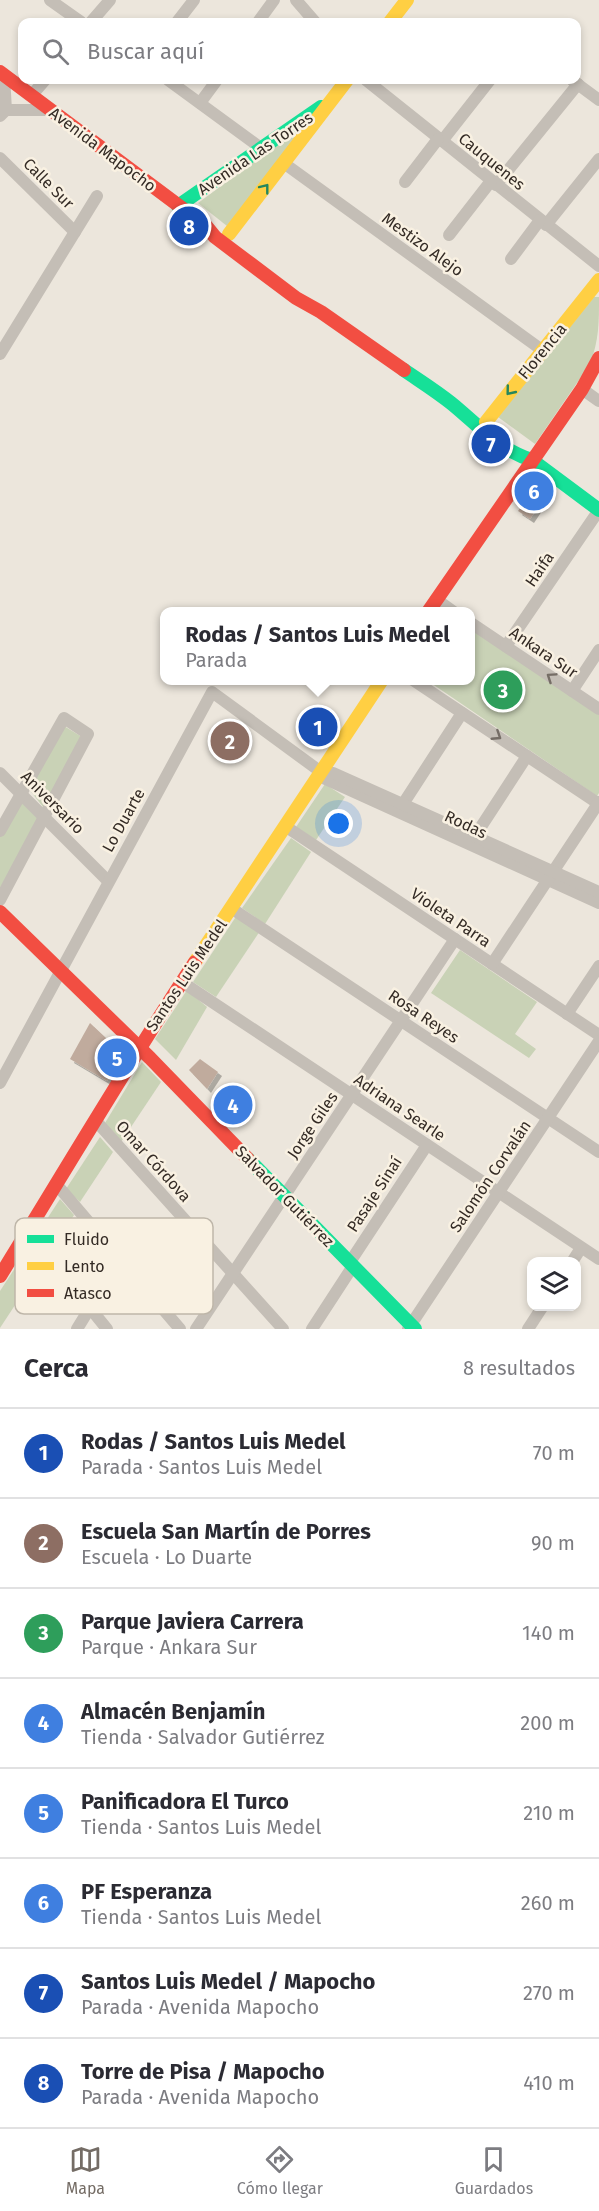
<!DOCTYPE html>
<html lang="es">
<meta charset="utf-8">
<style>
body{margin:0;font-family:"Fira Sans",sans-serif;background:#f7f7f7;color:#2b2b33}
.controls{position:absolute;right:18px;bottom:18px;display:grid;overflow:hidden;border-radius:12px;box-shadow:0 3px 9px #0003}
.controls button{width:54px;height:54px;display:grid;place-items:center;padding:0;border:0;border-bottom:2px solid #e1e1e2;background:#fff;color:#2b2b33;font:30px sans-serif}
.you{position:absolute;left:339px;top:824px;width:21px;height:21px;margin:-15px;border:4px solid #fff;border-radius:50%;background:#1a73e8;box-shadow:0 0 0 9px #1a73e833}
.badge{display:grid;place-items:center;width:39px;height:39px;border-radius:50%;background:#746c65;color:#fff;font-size:20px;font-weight:700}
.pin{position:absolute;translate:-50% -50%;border:3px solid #fff;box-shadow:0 2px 6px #0006}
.popup{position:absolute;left:160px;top:607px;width:315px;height:78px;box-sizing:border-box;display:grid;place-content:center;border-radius:12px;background:#fff;filter:drop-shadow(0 2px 4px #0005);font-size:20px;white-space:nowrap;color:#7c7c81}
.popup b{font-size:22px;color:#2b2b33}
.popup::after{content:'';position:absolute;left:50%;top:100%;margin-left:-12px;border:12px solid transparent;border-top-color:#fff}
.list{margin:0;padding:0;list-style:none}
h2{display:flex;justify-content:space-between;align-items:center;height:78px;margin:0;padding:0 24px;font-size:26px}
h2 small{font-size:20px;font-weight:400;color:#7c7c81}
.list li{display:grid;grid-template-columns:39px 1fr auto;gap:18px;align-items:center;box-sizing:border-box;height:90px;padding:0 24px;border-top:2px solid #e1e1e2}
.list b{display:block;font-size:22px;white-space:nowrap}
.list p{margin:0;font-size:20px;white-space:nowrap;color:#7c7c81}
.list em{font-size:20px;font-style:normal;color:#7c7c81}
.icon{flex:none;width:33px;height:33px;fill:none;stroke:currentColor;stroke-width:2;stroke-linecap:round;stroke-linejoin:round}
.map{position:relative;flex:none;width:599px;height:1329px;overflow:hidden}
.search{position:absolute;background:#fff;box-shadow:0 3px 9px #0003;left:18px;right:18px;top:18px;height:66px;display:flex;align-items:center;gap:15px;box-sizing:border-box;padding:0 21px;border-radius:12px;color:#7c7c81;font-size:22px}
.sheet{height:798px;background:#fff}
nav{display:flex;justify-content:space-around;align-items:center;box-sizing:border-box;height:84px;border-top:2px solid #e1e1e2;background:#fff;font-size:16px;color:#7c7c81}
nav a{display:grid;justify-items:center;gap:3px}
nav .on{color:#746c65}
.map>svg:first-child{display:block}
</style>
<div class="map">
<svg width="599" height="1329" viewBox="0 0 599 1329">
<defs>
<filter id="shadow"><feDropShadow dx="4" dy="4" stdDeviation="0" flood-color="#0004"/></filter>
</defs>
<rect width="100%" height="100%" fill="#ece6dc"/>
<!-- green -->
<g fill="#c9d2b6">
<polygon points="307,123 227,226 198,203"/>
<path d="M594,297H599C599,323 599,340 590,364L535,444L498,417Z"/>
<polygon points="471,628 599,715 599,793 597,796 428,681 471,680"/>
<polygon points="64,726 82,737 43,807 28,788"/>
<polygon points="325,784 345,797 316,840 296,827"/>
<polygon points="20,798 41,817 0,888 0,835"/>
<polygon points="291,838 311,852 265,924 242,908"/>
<polygon points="237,915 260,931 216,997 193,982"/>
<polygon points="460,950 537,1002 515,1034 536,1049 529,1058 431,993"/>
<polygon points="187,990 207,1007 176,1060 155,1039"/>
<polygon points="142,1062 161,1082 121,1142 105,1123"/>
<polygon points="100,1137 113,1152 80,1202 66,1189"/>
<polygon points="60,1199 74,1215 0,1328 0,1291"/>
</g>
<!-- building -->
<g fill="#c0ab9d" filter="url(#shadow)">
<polygon points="534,487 546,495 530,519 518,511"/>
<polygon points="90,1023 123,1054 107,1081 70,1059"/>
<polygon points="200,1059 218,1072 207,1089 189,1070"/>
</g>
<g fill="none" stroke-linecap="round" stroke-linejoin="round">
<!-- street -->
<g stroke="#c4beb6" stroke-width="12">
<polyline points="50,0 81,22"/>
<polyline points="296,0 315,22"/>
<polyline points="91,22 110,0"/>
<polyline points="177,22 194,0"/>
<polyline points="258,22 274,0"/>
<polyline points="168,80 261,148"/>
<polyline points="366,80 599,266"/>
<polyline points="572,80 599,100"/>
<polyline points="31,96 45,80"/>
<polyline points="200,103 217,80"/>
<polyline points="6,110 51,110"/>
<polyline points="0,116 6,110 4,76"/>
<polyline points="442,141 490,80"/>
<polyline points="0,158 75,232"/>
<polyline points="285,164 542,350"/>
<polyline points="405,182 438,139"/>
<polyline points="496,185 578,84"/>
<polyline points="546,225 599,159"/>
<polyline points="449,235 491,181"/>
<polyline points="511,259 540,220"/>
<polyline points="0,354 97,196"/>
<polyline points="582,389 599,401"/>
<polyline points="436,599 454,612"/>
<polyline points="471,623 599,709"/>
<polyline points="506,646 599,510"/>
<polyline points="413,680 599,804"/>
<polyline points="572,691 599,650"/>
<polyline points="0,773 108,881"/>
<polyline points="319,776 599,903"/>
<polyline points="403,804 462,713"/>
<polyline points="285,826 599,1035"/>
<polyline points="0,831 64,718 88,734 0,900"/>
<polyline points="475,836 527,756"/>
<polyline points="231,908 599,1152"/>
<polyline points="492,964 599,802"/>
<polyline points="182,982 599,1259"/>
<polyline points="567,1014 599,966"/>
<polyline points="0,1083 212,692 321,772 333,773 599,892"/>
<polyline points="96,1121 283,1329"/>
<polyline points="57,1185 180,1329"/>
<polyline points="350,1262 427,1145"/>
<polyline points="572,1262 581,1248"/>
<polyline points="90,1308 107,1329"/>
<polyline points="77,1329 120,1259"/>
<polyline points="196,1329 455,939"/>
<polyline points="312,1329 353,1266"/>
<polyline points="408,1329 599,1041"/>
<polyline points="528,1329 543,1306"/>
</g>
<!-- fast -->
<g stroke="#16e098" stroke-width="14">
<polyline points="178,206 321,107"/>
<path d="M404,370C420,381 436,391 451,403C477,424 499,450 532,460L599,510"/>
<polyline points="248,1159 415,1329"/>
</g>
<!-- slow -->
<g stroke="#ffcf43" stroke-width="14">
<polyline points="390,22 407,0"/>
<polyline points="229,234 347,80"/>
<polyline points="486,422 599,280"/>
<polyline points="195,962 382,680"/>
</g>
<!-- jam -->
<g stroke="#f24e42" stroke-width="14">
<polyline points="0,72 206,226 215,237 296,298 321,312 404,370"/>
<polyline points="428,612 582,389 599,358"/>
<polyline points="0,912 150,1058 248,1159"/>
<path d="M0,1276C65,1171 127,1065 195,962"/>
</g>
</g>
<!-- one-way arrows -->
<defs><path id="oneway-chevron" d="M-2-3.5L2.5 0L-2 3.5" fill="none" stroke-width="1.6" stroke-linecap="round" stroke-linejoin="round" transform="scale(1.5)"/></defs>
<g stroke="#25865e">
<use href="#oneway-chevron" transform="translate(265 188) rotate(-52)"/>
<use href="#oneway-chevron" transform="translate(510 391) rotate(129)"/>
</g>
<g stroke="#756d66">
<use href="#oneway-chevron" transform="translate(551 677) rotate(-146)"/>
<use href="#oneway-chevron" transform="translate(497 736) rotate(33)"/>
</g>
<g text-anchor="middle" stroke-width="5" stroke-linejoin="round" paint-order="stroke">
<!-- street labels -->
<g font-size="16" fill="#342b25" stroke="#f9f1e2">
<text transform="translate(103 149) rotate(37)" y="6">Avenida Mapocho</text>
<text transform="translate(255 153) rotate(-34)" y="6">Avenida Las Torres</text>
<text transform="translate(492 161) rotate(39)" y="6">Cauquenes</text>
<text transform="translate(49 183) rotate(45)" y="6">Calle Sur</text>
<text transform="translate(423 244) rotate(36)" y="6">Mestizo Alejo</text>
<text transform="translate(542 351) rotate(-51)" y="6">Florencia</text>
<text transform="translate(539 569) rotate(-56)" y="6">Haifa</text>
<text transform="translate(544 652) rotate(34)" y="6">Ankara Sur</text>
<text transform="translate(53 802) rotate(45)" y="6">Aniversario</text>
<text transform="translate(123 820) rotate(-61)" y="6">Lo Duarte</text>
<text transform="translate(466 824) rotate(25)" y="6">Rodas</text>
<text transform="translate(451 917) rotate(34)" y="6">Violeta Parra</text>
<text transform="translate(186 975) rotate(-56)" y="6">Santos Luis Medel</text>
<text transform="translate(424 1016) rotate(34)" y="6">Rosa Reyes</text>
<text transform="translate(400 1107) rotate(34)" y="6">Adriana Searle</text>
<text transform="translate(312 1125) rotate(-56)" y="6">Jorge Giles</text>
<text transform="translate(154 1161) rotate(48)" y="6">Omar Córdova</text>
<text transform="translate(490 1176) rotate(-56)" y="6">Salomón Corvalán</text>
<text transform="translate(374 1194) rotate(-57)" y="6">Pasaje Sinaí</text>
<text transform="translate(285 1196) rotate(46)" y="6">Salvador Gutiérrez</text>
</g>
</g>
<!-- legend -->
<rect x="15" y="1218" width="198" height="96" rx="9" fill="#f9f1e2" stroke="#beb6a9" stroke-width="1.5"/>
<rect x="27" y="1235" width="27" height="8" fill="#16e098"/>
<rect x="27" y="1262" width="27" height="8" fill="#ffcf43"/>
<rect x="27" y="1289" width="27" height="8" fill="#f24e42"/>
<g font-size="16" fill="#342b25">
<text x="64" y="1245">Fluido</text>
<text x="64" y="1272">Lento</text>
<text x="64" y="1299">Atasco</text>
</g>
</svg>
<div class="controls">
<button><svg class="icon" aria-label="layers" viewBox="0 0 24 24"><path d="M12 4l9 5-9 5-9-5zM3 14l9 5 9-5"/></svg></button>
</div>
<div class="you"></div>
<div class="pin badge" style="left:318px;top:727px;background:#1a4fb4">1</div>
<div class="popup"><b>Rodas / Santos Luis Medel</b>Parada</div>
<div class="pin badge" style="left:230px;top:741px;background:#8d6e63">2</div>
<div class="pin badge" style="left:503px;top:690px;background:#2e9e5b">3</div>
<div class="pin badge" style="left:233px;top:1105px;background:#3f7fe0">4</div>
<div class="pin badge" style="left:117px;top:1058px;background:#3f7fe0">5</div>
<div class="pin badge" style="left:534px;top:491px;background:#3f7fe0">6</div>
<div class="pin badge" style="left:491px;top:444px;background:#1a4fb4">7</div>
<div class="pin badge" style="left:189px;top:226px;background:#1a4fb4">8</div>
<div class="search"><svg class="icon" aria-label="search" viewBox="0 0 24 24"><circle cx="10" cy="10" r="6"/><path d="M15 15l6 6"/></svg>Buscar aquí</div>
</div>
<section class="sheet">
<h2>Cerca<small>8 resultados</small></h2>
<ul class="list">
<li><span class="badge" style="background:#1a4fb4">1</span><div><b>Rodas / Santos Luis Medel</b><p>Parada · Santos Luis Medel</p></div><em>70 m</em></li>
<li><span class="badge" style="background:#8d6e63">2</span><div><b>Escuela San Martín de Porres</b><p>Escuela · Lo Duarte</p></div><em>90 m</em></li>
<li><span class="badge" style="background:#2e9e5b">3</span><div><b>Parque Javiera Carrera</b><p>Parque · Ankara Sur</p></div><em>140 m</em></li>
<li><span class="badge" style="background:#3f7fe0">4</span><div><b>Almacén Benjamín</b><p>Tienda · Salvador Gutiérrez</p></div><em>200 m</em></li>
<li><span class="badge" style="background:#3f7fe0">5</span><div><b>Panificadora El Turco</b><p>Tienda · Santos Luis Medel</p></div><em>210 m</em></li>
<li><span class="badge" style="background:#3f7fe0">6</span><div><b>PF Esperanza</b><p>Tienda · Santos Luis Medel</p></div><em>260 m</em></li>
<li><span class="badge" style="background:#1a4fb4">7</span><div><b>Santos Luis Medel / Mapocho</b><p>Parada · Avenida Mapocho</p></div><em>270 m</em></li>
<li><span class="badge" style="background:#1a4fb4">8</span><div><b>Torre de Pisa / Mapocho</b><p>Parada · Avenida Mapocho</p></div><em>410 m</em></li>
</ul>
</section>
<nav>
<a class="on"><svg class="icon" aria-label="map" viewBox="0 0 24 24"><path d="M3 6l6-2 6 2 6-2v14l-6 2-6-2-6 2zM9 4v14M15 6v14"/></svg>Mapa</a>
<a><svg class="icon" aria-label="directions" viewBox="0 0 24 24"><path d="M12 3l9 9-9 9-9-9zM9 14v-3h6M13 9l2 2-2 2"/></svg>Cómo llegar</a>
<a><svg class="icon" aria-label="saved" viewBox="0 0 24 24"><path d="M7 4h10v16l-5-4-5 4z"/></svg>Guardados</a>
</nav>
